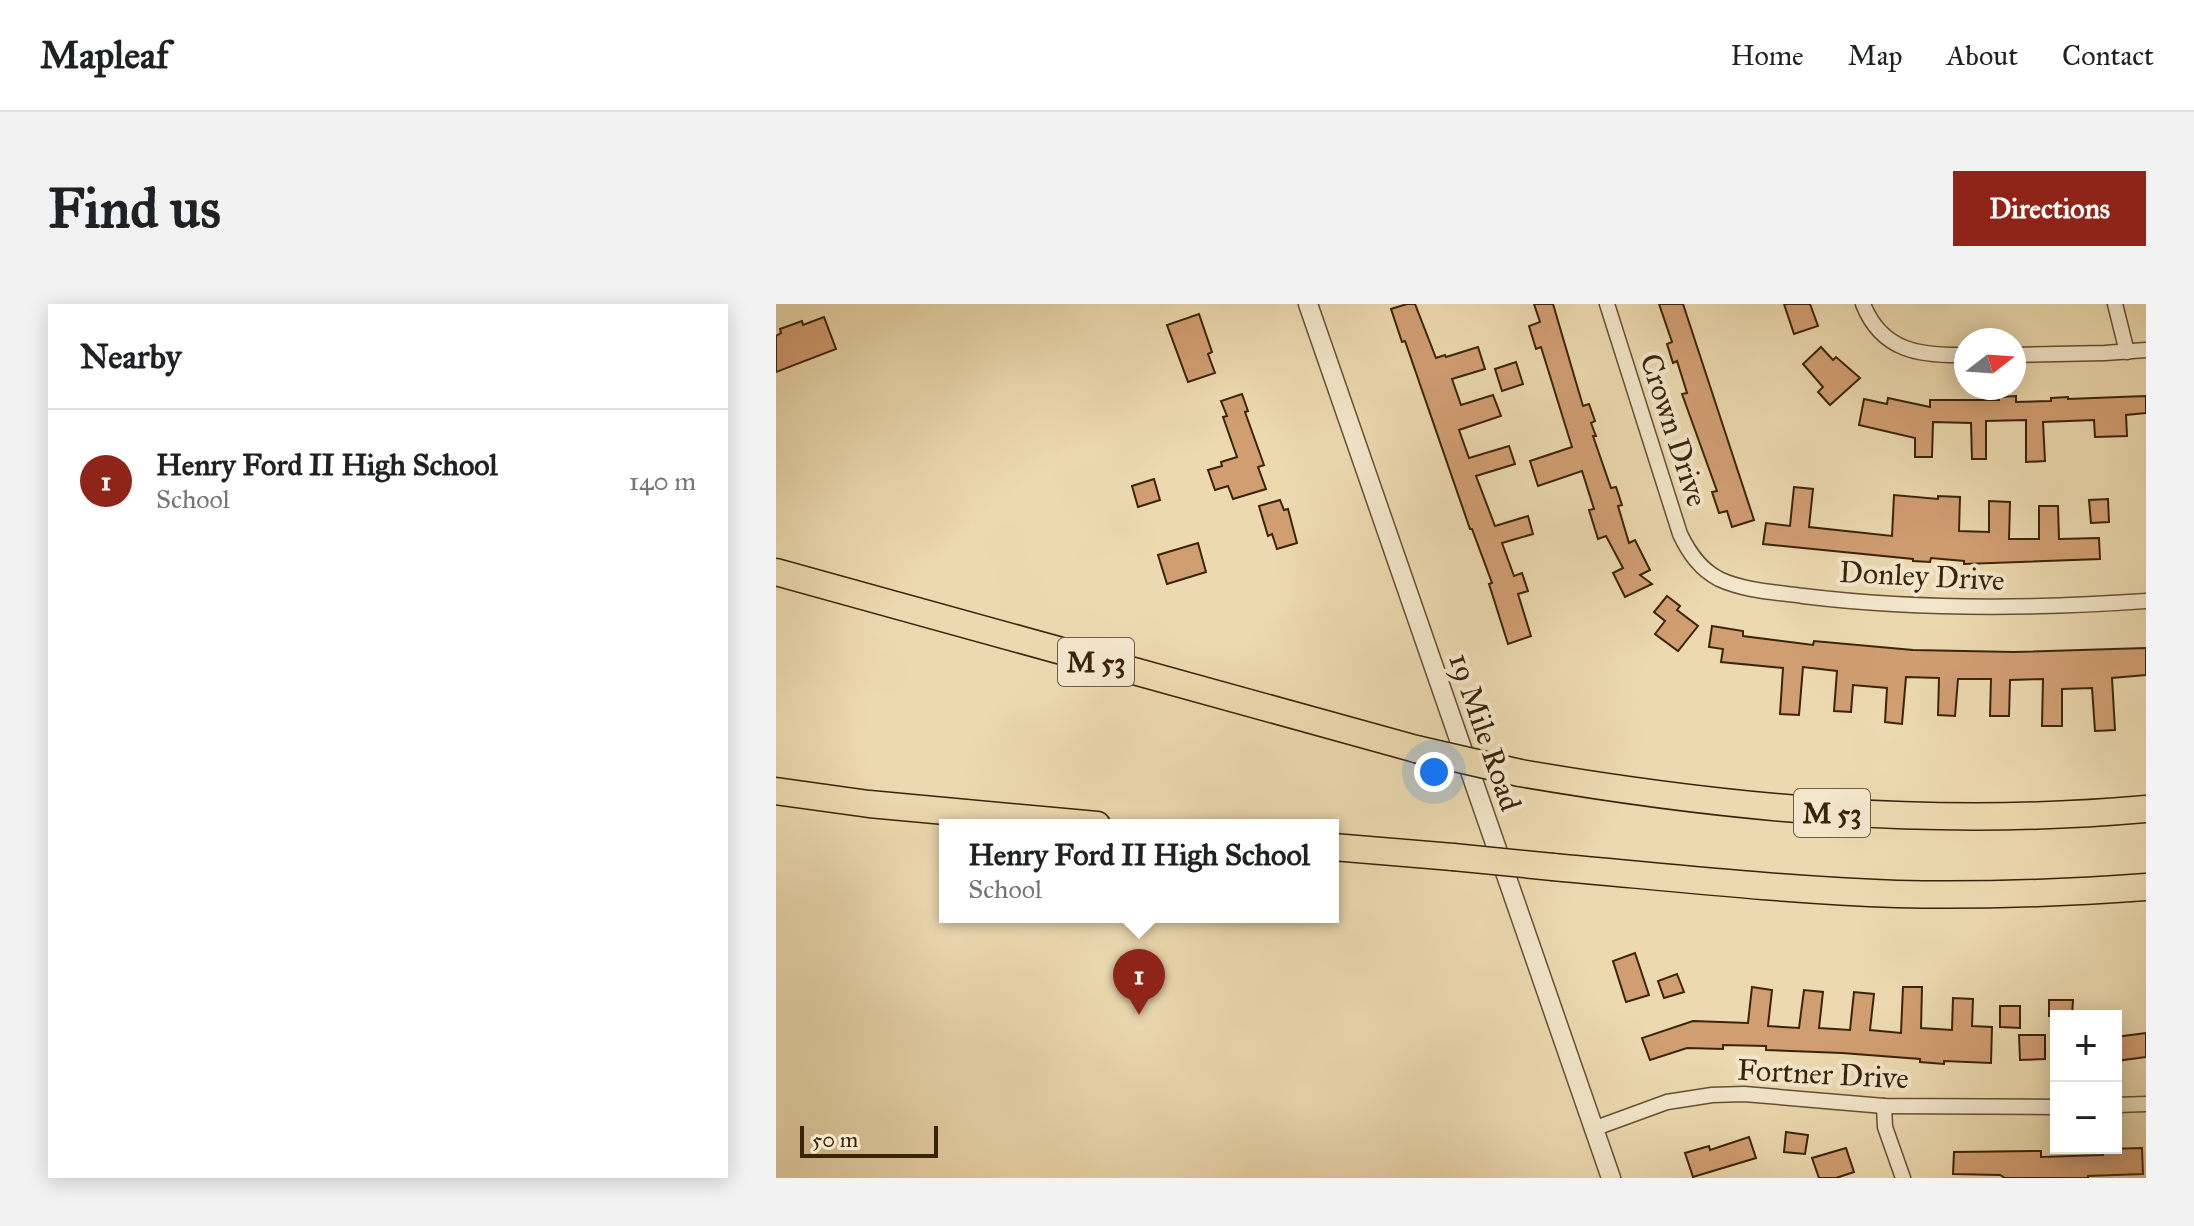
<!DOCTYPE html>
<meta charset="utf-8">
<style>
body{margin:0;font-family:"IM FELL Great Primer",serif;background:#f2f2f2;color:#202124}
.controls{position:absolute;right:24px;bottom:24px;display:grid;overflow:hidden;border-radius:0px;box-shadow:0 4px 20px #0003}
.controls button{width:72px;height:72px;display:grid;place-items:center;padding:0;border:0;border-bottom:2px solid #e0e0e0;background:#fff;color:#202124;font:40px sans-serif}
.compass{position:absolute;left:1178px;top:24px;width:72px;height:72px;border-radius:50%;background:#fff;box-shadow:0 4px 20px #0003;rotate:73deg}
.scale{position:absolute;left:24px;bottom:20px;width:138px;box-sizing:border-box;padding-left:8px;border:4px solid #3b230a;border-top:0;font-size:22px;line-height:28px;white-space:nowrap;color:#3b230a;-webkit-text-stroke:6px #f3e6cb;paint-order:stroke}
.you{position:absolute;left:658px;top:468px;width:28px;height:28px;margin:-20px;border:6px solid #fff;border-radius:50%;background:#1a73e8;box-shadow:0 0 0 12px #1a73e833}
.badge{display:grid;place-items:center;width:52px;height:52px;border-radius:50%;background:#8f2418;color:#fff;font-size:26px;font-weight:700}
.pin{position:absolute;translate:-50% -66px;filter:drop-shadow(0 2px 4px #0008)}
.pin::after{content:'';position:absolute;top:42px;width:28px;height:24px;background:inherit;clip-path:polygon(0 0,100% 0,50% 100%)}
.popup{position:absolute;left:163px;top:515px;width:400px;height:104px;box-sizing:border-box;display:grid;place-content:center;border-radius:0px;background:#fff;filter:drop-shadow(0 2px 6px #0005);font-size:26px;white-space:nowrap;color:#757577}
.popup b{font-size:30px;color:#202124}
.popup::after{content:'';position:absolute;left:50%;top:100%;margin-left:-16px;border:16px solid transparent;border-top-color:#fff}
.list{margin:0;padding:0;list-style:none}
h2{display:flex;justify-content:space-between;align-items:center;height:104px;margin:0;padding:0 32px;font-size:34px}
h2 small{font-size:26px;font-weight:400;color:#757577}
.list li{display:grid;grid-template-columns:52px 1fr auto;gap:24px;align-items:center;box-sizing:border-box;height:144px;padding:0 32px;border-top:2px solid #e0e0e0}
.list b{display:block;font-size:30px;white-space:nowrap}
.list p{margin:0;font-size:26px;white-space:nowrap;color:#757577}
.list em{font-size:26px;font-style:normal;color:#757577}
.map{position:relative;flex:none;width:1370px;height:874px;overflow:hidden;border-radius:0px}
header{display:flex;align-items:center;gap:48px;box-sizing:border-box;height:112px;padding:0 40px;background:#fff;border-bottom:2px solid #e0e0e0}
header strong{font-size:38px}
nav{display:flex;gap:44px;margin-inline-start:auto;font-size:28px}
.intro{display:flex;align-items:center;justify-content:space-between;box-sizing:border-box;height:192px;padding:0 48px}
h1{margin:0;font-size:56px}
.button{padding:20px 36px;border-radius:0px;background:#8f2418;color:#fff;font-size:28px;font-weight:700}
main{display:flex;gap:48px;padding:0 48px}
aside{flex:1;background:#fff;border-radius:0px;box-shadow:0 4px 20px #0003}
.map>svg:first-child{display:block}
</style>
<header>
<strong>Mapleaf</strong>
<nav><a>Home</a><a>Map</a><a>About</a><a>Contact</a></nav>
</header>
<div class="intro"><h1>Find us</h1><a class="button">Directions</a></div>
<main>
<aside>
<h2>Nearby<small></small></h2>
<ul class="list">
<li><span class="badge">1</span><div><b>Henry Ford II High School</b><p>School</p></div><em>140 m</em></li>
</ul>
</aside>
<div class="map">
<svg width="1370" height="874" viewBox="0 0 1370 874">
<rect width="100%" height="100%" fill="#ecd9af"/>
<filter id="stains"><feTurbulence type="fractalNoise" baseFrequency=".0025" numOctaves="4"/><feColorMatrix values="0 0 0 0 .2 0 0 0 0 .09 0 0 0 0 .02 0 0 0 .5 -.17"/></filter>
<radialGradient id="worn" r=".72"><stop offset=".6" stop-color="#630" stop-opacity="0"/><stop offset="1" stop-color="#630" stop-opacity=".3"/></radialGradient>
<!-- building -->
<g fill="#d19e72" stroke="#3b230a" stroke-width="2">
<polygon points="631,0 639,0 660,54 669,51 670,53 702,43 709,65 676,75 685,101 717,91 725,112 683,126 693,154 733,142 739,160 700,172 719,222 752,212 757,230 726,239 738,272 746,269 752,287 742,290 755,332 732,340 713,280 716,279 696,225 694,225 629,37 626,38 615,5"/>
<polygon points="758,0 777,0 807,102 813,100 819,117 815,119 820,132 817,132 835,184 840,183 846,201 842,202 853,239 859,236 874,266 864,271 876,280 849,293 837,269 847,264 830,232 822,235 813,206 818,205 806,167 762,182 754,157 796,143 765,43 760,45 753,22 764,18"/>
<polygon points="883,0 907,0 978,216 956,223 951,207 943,209 936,188 941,187 906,90 911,89 901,57 897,59 891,40 896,38"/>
<polygon points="1008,0 1034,0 1042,22 1018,30"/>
<polygon points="423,10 436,48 432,50 439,69 412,78 391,21"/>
<polygon points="48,13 60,45 0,68 0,32 5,29 4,25 26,17 27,21"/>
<polygon points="1045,43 1057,56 1060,53 1084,74 1054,101 1042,88 1047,83 1027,60"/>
<polygon points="740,58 747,80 726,87 719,65"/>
<polygon points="466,90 472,107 469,108 488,161 482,163 490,185 457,195 452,182 439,186 432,166 446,162 445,158 461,153 447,113 451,112 445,97"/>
<polygon points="1240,92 1240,98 1275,97 1275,94 1292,93 1292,95 1370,92 1370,109 1350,111 1351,132 1319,133 1318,116 1267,118 1269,157 1250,158 1250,116 1210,117 1210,155 1196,155 1195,119 1157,118 1156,153 1139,153 1139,134 1083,121 1088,95 1111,100 1112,94 1154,103 1154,96 1223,96 1223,93"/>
<polygon points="378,175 384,196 362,203 356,182"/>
<polygon points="1018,183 1037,185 1033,223 1116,232 1118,191 1162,195 1162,192 1184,193 1183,227 1213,228 1213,197 1234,198 1233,235 1263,235 1263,202 1282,202 1283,235 1323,234 1324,255 1188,260 1188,257 1155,254 1154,258 1137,257 1137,255 987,240 990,219 1014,222"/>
<polygon points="1332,195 1333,218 1315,219 1313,196"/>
<polygon points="504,196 508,206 512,205 521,239 501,245 496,230 492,232 483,202"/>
<polygon points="422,239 430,268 391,280 382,251"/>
<polygon points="891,292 904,302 901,306 922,322 902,347 879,330 889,317 878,308"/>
<polygon points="936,322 967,327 967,332 1037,341 1038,337 1137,346 1238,348 1370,344 1370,371 1336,374 1339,426 1319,427 1316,384 1286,385 1286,422 1266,422 1267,375 1234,376 1233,412 1214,412 1215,375 1182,375 1179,412 1162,411 1163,374 1130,373 1126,420 1109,418 1111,384 1077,381 1075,408 1058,407 1061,367 1027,363 1023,411 1004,410 1007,364 945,358 947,345 933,343"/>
<polygon points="859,649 873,691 850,698 837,657"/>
<polygon points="901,670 908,688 888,694 882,677"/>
<polygon points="976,683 996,686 992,722 1023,724 1028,686 1047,688 1043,724 1074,726 1078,688 1098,690 1094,726 1125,729 1127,683 1146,683 1145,724 1176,726 1177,694 1197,695 1196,722 1216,723 1215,759 1168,757 1168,760 1144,758 1144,755 1066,749 990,746 990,742 947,741 947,745 911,744 874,756 866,734 917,717 972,719"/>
<polygon points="1273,696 1297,696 1296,712 1273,712"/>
<polygon points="1224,702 1244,702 1244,724 1224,723"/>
<polygon points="1370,729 1370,753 1340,757 1340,733"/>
<polygon points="1243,731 1269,731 1269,755 1244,756"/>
<polygon points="1010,828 1032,831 1029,850 1008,848"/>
<polygon points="973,833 980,854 917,873 909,849 933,842 934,846"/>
<polygon points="1070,844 1078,868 1060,874 1043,874 1036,854"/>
<polygon points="1366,844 1367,870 1312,872 1312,874 1229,874 1224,871 1177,870 1178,848 1265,847 1265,853 1327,851 1327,845"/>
</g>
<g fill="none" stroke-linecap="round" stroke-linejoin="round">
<!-- minor casing -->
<g stroke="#675033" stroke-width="17">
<g id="minor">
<path d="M831,0L904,230C913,249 924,265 943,275C969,287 999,288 1027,292C1141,306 1256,305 1370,297"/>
<path d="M1087,0C1106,48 1145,52 1190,51"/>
<polyline points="1339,0 1351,48"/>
<polyline points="1238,51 1329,49 1370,46"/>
<polyline points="1340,801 1370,800"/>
<polyline points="1108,802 1109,823 1127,874"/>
<polyline points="817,825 891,798 936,791 968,790 1108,802 1280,803"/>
</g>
</g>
<!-- tertiary casing -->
<g stroke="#675033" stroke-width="21">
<polyline id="tertiary" points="532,0 835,874"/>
</g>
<!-- motorway casing -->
<g stroke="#3b230a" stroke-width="29">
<g id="motorway">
<polyline points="0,268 640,445"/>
<path d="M744,469C954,505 1157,524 1370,505"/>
<polyline points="0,487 93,500 321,521"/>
<polyline points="557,543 677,553"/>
<path d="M777,563C891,573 1006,586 1121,590C1204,592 1287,589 1370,583"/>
</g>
</g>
<!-- minor -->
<use href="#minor" stroke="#f3e6cb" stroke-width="14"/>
<!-- tertiary -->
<use href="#tertiary" stroke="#f3e6cb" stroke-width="18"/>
<!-- motorway -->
<use href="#motorway" stroke="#ecd9af" stroke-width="26"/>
<!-- motorway-bridge casing -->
<g stroke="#3b230a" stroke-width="29" stroke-linecap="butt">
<g id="motorway-bridge">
<polyline points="640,445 744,469"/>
<polyline points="677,553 777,563"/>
</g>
</g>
<!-- motorway-bridge -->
<use href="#motorway-bridge" stroke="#ecd9af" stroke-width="26"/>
</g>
<g text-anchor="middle" stroke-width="8" stroke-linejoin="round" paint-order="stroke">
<!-- shield labels -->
<g fill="#f3e6cb" stroke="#725e44" stroke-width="2">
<rect x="282" y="334" width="76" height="48" rx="6"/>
<rect x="1018" y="485" width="76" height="48" rx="6"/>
</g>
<g font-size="28" font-weight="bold" fill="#3b230a">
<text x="320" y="368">M 53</text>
<text x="1056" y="519">M 53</text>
</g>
<!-- street labels -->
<g font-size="30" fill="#3b230a" stroke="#f3e6cb">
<text transform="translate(898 126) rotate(72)" y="10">Crown Drive</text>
<text transform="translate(1146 272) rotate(3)" y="10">Donley Drive</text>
<text transform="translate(709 428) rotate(71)" y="10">19 Mile Road</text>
<text transform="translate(1047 770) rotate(3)" y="10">Fortner Drive</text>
</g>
</g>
<rect width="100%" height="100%" filter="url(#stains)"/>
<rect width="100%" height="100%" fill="url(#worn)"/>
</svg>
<div class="controls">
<button>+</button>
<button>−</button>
</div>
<svg class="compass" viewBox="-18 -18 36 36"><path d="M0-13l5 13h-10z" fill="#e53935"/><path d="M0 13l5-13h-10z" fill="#757577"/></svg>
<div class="scale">50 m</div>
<div class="you"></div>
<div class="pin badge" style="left:363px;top:711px">1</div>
<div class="popup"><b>Henry Ford II High School</b>School</div>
</div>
</main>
